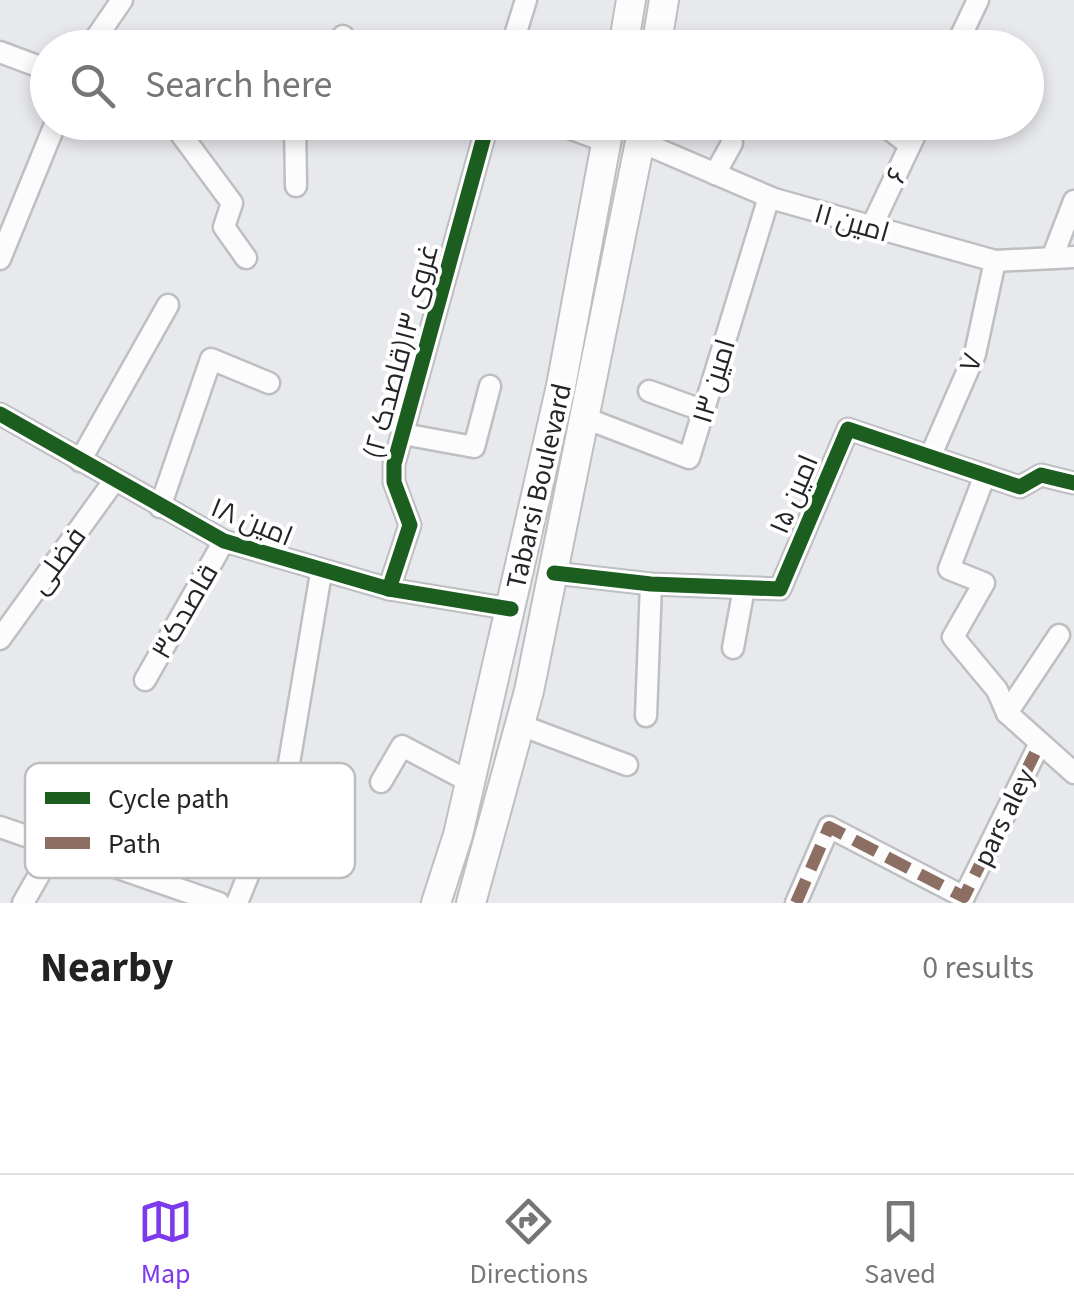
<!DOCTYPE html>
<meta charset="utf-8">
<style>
body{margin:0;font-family:"Source Sans 3",Cairo,sans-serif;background:#f6f6f6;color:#222}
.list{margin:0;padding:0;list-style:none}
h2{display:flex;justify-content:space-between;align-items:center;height:130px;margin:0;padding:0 40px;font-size:42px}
h2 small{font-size:32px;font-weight:400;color:#767676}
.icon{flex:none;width:55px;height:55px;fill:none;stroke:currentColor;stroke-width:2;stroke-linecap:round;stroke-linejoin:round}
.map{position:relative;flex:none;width:1074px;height:903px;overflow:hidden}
.search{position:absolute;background:#fff;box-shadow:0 5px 15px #0003;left:30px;right:30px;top:30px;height:110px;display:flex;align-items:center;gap:25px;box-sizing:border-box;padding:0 35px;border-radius:55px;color:#767676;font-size:38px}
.sheet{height:270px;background:#fff}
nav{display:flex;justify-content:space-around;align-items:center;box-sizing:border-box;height:140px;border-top:2px solid #e0e0e0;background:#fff;font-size:28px;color:#767676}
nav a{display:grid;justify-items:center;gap:5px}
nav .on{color:#7c3aed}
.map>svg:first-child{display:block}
</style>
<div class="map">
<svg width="1074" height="903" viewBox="0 0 1074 903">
<rect width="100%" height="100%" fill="#e8e9ed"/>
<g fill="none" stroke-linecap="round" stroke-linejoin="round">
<!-- minor casing -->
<g stroke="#bebfc2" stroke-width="25">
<g id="minor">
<polyline points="778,45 781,48"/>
<polyline points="89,48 122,0"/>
<polyline points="334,48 343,36"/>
<polyline points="511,48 526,0"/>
<polyline points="955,48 978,0"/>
<polyline points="0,52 48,70"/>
<polyline points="172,122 232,203 224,227 246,258"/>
<polyline points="295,122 296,186"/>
<polyline points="553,122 607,142"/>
<polyline points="880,122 910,145"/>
<polyline points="641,142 774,199 995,261 1074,257"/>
<polyline points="715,174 732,143"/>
<polyline points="871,228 921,122"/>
<polyline points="1052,258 1074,201"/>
<polyline points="0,259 56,122"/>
<polyline points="649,391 704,411"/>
<polyline points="0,414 224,541 389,589 511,609"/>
<polyline points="585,418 689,458 769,197"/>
<polyline points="403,434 474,447 490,386"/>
<polyline points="930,457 975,354 995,261"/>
<polyline points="80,461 168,305"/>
<polyline points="985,475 949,569 984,583 953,637 997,690 1007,713 1074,773"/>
<polyline points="160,507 211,359 269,383"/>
<polyline points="554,573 651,584 780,589 848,429 1020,487 1041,475 1074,483"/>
<polyline points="389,589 410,525 394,482 394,464 488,122"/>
<polyline points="0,639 114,481"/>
<polyline points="733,648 744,588"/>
<polyline points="145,680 224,541"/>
<polyline points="1007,713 1059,635"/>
<polyline points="646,716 651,584"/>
<polyline points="520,725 627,765"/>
<polyline points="381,782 402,746 470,782"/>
<polyline points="0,827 219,903"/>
<polyline points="23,903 95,777"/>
<polyline points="237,903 286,781 321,573"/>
<polyline points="796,903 829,827 964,897 1040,743"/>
</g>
</g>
<!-- major casing -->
<g stroke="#bebfc2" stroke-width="32">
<g id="major">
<polyline points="623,48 631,0"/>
<polyline points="656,48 664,0"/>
<polyline points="436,903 458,835 561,386 610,122"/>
<polyline points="471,903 529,691 644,122"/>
</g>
</g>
<!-- minor -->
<use href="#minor" stroke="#fcfcfc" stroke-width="20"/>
<!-- major -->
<use href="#major" stroke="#fcfcfc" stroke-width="28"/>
<!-- quiet -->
<polyline stroke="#8d6e63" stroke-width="12" stroke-dasharray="25 12" stroke-linecap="butt" points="796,903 829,827 964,897 1040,743"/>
<!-- cycleway casing -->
<g stroke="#fff" stroke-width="21">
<g id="cycleway">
<polyline points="0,414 224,541 389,589 511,609"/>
<polyline points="554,573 651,584 780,589 848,429 1020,487 1041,475 1074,483"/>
<polyline points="389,589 410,525 394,482 394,464 488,122"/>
</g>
</g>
<!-- cycleway -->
<use href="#cycleway" stroke="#1b5e20" stroke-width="15"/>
</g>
<g text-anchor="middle" stroke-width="8" stroke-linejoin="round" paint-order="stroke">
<!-- street labels -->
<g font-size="28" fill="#242528" stroke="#fff">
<text transform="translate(896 175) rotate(-64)" y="10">۶</text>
<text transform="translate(852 222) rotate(16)" y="10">امین ۱۱</text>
<text transform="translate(400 351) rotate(-75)" y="10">غروی ۱۳(قاصدک ۲)</text>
<text transform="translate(970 362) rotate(-70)" y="10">۷</text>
<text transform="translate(713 381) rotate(-73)" y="10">امین ۱۳</text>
<text transform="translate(538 486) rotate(-77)" y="10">Tabarsi Boulevard</text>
<text transform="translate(793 494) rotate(-67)" y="10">امین ۱۵</text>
<text transform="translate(252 521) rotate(22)" y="10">امین ۱۸</text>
<text transform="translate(57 560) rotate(-54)" y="10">فضلی</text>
<text transform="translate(184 611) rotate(-60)" y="10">قاصدک۳</text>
<text transform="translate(1003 817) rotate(-64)" y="10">pars aley</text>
</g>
</g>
<!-- legend -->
<rect x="25" y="763" width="330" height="115" rx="15" fill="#fff" stroke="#bdbebe" stroke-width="2.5"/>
<rect x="45" y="792" width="45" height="12" fill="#1b5e20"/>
<rect x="45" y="837" width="45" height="12" fill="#8d6e63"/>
<g font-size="28" fill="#242528">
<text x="108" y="808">Cycle path</text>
<text x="108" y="853">Path</text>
</g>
</svg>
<div class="search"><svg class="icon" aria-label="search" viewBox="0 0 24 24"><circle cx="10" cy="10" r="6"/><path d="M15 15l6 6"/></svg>Search here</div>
</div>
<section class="sheet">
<h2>Nearby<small>0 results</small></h2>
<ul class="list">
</ul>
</section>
<nav>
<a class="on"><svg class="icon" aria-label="map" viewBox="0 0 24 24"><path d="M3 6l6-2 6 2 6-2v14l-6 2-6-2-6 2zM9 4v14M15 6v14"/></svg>Map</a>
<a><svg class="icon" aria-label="directions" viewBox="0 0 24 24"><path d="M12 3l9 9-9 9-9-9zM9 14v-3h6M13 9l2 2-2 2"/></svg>Directions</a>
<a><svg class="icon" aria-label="saved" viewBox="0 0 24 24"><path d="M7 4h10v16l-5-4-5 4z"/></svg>Saved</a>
</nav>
